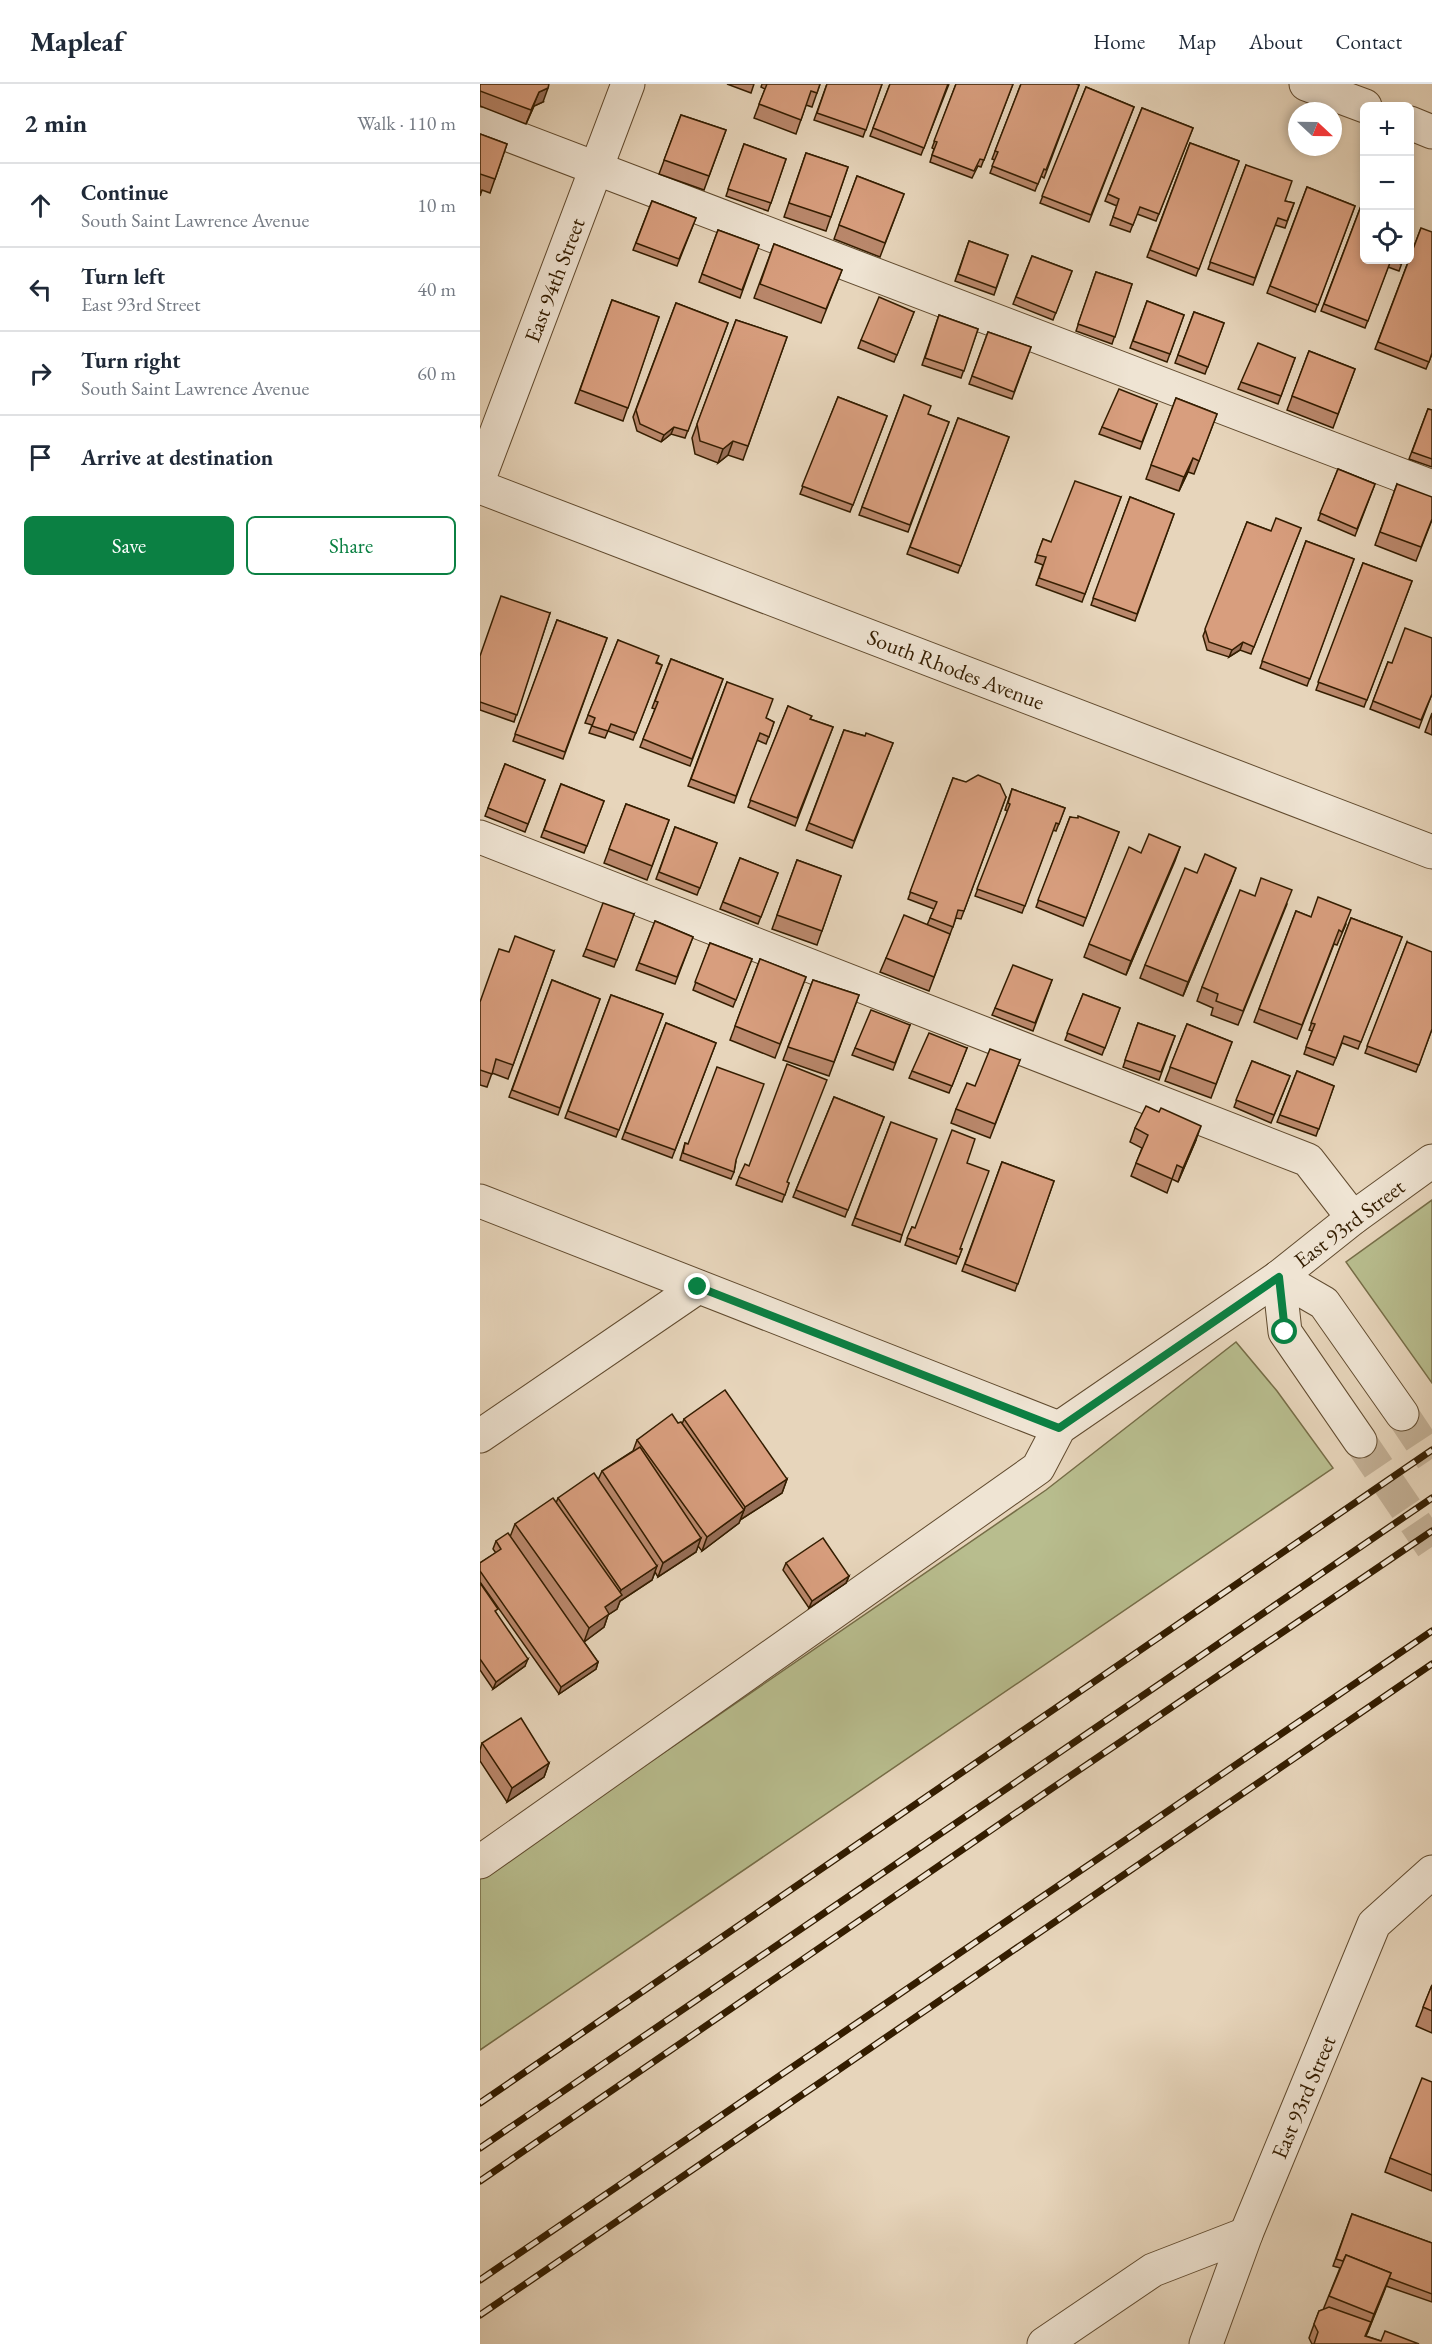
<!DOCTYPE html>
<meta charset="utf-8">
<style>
body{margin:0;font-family:"EB Garamond",serif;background:#f2f2f3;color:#1f2937}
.controls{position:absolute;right:18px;top:18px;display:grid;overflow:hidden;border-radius:9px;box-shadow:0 3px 9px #0003}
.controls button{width:54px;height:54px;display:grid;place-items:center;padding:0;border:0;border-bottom:2px solid #e0e1e3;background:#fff;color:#1f2937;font:30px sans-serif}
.compass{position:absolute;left:808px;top:18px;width:54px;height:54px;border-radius:50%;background:#fff;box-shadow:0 3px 9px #0003;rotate:112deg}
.stop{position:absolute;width:18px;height:18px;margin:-14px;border:4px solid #0b8043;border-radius:50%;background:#fff}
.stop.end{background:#0b8043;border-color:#fff;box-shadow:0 2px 6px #0008}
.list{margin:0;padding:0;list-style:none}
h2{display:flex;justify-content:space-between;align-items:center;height:78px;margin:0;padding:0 24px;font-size:26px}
h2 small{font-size:20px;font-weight:400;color:#747a83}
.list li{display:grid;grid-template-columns:39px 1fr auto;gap:18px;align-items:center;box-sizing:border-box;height:84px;padding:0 24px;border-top:2px solid #e0e1e3}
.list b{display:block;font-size:22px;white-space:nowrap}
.list p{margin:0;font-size:20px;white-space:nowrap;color:#747a83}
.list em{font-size:20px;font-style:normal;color:#747a83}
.actions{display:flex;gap:12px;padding:18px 24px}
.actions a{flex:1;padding:14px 0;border:2px solid #0b8043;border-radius:9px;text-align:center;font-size:21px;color:#0b8043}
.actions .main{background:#0b8043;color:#fff}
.icon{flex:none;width:33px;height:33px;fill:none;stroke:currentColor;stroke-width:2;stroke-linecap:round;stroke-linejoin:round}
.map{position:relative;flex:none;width:952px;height:2260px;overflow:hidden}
header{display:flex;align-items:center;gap:36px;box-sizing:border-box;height:84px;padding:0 30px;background:#fff;border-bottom:2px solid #e0e1e3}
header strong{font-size:28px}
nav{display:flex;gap:33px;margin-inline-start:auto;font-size:21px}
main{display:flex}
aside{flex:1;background:#fff}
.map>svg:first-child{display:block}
</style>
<header>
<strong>Mapleaf</strong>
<nav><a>Home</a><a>Map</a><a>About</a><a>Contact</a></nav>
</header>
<main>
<aside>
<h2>2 min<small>Walk · 110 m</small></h2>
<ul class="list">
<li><svg class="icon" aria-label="ahead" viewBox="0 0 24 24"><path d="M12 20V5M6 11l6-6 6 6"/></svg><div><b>Continue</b><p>South Saint Lawrence Avenue</p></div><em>10 m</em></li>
<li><svg class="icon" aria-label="left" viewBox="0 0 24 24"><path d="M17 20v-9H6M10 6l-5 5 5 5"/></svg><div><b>Turn left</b><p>East 93rd Street</p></div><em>40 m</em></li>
<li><svg class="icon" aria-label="right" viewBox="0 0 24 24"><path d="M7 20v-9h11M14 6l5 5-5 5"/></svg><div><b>Turn right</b><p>South Saint Lawrence Avenue</p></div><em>60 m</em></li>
<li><svg class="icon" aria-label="arrive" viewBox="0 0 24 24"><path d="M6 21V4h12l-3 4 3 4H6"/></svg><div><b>Arrive at destination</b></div></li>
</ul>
<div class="actions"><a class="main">Save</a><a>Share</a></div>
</aside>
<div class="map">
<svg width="952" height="2260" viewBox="0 0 952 2260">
<rect width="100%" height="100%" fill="#e7d5bb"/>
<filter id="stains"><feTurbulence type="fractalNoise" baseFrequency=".00333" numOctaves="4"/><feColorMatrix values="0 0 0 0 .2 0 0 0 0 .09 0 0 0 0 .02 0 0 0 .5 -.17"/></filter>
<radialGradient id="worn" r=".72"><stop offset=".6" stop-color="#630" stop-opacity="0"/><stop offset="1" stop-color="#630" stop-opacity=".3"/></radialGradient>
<!-- green -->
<g fill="#b8bd8e" stroke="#766d47" stroke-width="1.5">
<polygon points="952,1116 952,1299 866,1178"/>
<polygon points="756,1258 797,1307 853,1384 0,1966 0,1795 566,1406"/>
</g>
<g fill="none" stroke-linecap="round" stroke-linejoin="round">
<!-- minor-tunnel -->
<g stroke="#c3b096" stroke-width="33" stroke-dasharray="33 16" stroke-linecap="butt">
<polyline points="922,1330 952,1375"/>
<polyline points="880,1357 952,1463"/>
</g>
<!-- minor casing -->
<g stroke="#614b2f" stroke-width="35">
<g id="minor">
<polyline points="826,0 885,22"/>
<polyline points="930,39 952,48"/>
<polyline points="0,40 952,403"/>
<polyline points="0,392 148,0"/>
<polyline points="0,403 952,768"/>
<polyline points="0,753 828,1076 873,1134"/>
<polyline points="0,1117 579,1344"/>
<polyline points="799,1193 805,1248 880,1357"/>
<polyline points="799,1193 844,1219 922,1330"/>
<polyline points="0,1352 218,1203"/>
<polyline points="0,1778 558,1384 579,1344 799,1193 873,1134 952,1077"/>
<polyline points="564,2260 673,2186 766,2150"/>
<polyline points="726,2260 766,2150 894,1840 952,1788"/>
</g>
</g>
<!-- minor -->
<use href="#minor" stroke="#efe4d3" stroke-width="33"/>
<!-- rail casing -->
<g stroke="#341d00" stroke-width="7">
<g id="rail">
<polyline points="0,2019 952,1366"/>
<polyline points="0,2064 952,1414"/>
<polyline points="0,2097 568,1707 952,1447"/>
<polyline points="0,2196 952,1547"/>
<polyline points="0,2231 952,1580"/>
</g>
</g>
<!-- rail -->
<use href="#rail" stroke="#efe4d3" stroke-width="4.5" stroke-dasharray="14" stroke-linecap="butt"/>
</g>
<!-- wall -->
<g fill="#ba886c" stroke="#341d00" stroke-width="1.5">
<polygon points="0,0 63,18 54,22 46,40 0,22"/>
<polygon points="247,0 274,0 271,9"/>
<polygon points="282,0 340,0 332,23 326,21 316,50 274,34 285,5 281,3"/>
<polygon points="347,0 402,0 383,53 334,36"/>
<polygon points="410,0 469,0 441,71 390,52"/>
<polygon points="476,0 533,0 501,83 498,82 492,94 450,78 454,65 452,64"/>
<polygon points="541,0 599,1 564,94 561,92 555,107 510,89 515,76 512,75"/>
<polygon points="606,3 654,23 609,138 560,119"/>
<polygon points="662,24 713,44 676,137 657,130 650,148 630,141 637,122 625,117"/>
<polygon points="201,31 246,46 224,106 179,90"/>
<polygon points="0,50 27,60 10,109 2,106 0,112"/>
<polygon points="710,59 759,77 716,192 667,173"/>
<polygon points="264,60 306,75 288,127 246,112"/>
<polygon points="326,69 368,83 346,147 304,133"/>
<polygon points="766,81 805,117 814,119 805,144 795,141 773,201 728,185"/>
<polygon points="377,92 424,110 400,173 354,155"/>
<polygon points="827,103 875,122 835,228 787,209"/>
<polygon points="172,117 216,134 197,182 153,166"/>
<polygon points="881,122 923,176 919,187 908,183 885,244 841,227"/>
<polygon points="941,144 952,270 946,285 895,265"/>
<polygon points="238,146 279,161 260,214 219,198"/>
<polygon points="489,157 528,171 514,211 475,197"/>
<polygon points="294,160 362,186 341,239 274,214"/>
<polygon points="552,172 592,187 573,236 533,220"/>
<polygon points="616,188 652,200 632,260 596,247"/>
<polygon points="132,216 179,233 143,337 95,319"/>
<polygon points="667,217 704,231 687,278 650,264"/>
<polygon points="196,219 248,239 205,354 191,350 181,358 157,347 153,333"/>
<polygon points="434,228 414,278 378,264 381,256"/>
<polygon points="714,228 744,239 725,290 695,279"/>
<polygon points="459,231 498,245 481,294 442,281"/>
<polygon points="256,236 307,253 263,376 248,371 238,379 215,370 212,354"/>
<polygon points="508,248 551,263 532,315 489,300"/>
<polygon points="829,267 875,285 853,344 807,326"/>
<polygon points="815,274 798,320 758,305 761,298"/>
<polygon points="424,311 448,330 469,338 428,448 379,431"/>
<polygon points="358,313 407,332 370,428 320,410"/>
<polygon points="696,314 737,330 714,390 708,388 699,407 666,395"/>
<polygon points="677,320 660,365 619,350 622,343"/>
<polygon points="948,325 952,326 952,383 929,375"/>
<polygon points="478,334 529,353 478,489 427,470"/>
<polygon points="858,385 895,400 875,452 838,436"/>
<polygon points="917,400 952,436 936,477 895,461"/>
<polygon points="641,413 602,518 556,501 563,481 555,478 563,455 571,458"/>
<polygon points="650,413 694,430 655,537 611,521"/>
<polygon points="767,438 791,447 821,444 771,570 760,566 749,573 727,566 723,552"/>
<polygon points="826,457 874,475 827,602 780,584"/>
<polygon points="883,479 932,497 884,623 836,606"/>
<polygon points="70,529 34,638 0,626 0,572"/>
<polygon points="77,536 127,554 83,675 33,657"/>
<polygon points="138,556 182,581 153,656 128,647 125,654 109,649 112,641 105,639"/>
<polygon points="191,575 243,595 210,682 160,663 175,625 172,624"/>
<polygon points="908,578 952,610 939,644 890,625"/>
<polygon points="247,598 286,634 294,638 286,660 277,656 254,719 208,702"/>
<polygon points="308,622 330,635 353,643 315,742 268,723"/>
<polygon points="952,629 952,651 945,648"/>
<polygon points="364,646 385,652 413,659 372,764 326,746"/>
<polygon points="25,680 65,696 45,748 5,732"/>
<polygon points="473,694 526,713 481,835 476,834 449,907 400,888 406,874 447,841 454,825 428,815"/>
<polygon points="81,700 124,717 104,769 61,753"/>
<polygon points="532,705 585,724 576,747 573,746 542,829 495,812 528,727 525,726"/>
<polygon points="146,720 189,736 167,796 124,779"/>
<polygon points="590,733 639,748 603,842 556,823"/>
<polygon points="195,743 237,759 217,811 176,795"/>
<polygon points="700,763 646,891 604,873 609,860 661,769"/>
<polygon points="260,774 298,789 278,840 240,825"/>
<polygon points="317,776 361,792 337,861 292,845"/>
<polygon points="717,789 751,797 703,912 660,894 665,881"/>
<polygon points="775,812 807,820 758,941 731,931 733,924 717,917 722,903"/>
<polygon points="816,827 831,833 866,840 857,861 854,860 817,955 774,938"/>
<polygon points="154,830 134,883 103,872 106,865"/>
<polygon points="871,834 922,853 878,965 862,959 853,981 824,970 832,947 829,946"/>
<polygon points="175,837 213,853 195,900 156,886"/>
<polygon points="927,858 952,945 936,988 885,969"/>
<polygon points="230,859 272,875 253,923 213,906"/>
<polygon points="74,867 28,995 12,989 7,1003 0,1001 0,918"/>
<polygon points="280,875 326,893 295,974 250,956"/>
<polygon points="72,896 120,915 78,1031 29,1013"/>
<polygon points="333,896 379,911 349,992 303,976"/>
<polygon points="572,896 553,947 512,931 515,924"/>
<polygon points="603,910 640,924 622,971 585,956"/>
<polygon points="131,911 183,930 136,1053 85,1034"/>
<polygon points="186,939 236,959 192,1074 142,1055"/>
<polygon points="658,939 695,952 679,996 643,983"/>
<polygon points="707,940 752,958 731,1014 685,997"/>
<polygon points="430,941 413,986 372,971 375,964"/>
<polygon points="487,964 469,1009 429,994 432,987"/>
<polygon points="540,976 510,1054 471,1039 476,1025 495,1002"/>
<polygon points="772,977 810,992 791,1039 754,1023"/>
<polygon points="817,987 854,1002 836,1052 797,1038"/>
<polygon points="354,1013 404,1033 365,1133 313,1113"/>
<polygon points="411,1038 422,1151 420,1158 372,1141"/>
<polygon points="655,1044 716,1056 698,1098 692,1095 687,1109 651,1092 662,1064 650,1058"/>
<polygon points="205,1059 256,1077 254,1088 251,1095 200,1076"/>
<polygon points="522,1078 574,1097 535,1207 482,1187"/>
<polygon points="487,1079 480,1165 482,1165 476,1180 425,1161 432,1143 435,1144"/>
<polygon points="259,1093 307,1098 309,1099 302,1118 256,1101"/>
<polygon points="204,1335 307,1395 302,1409 260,1436 259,1439 222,1467 218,1462 216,1468 178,1493 175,1488 172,1496 140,1517 137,1525 128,1531 124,1543 104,1558 118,1578 116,1585 79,1610 0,1498 0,1479 16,1469 13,1465 16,1457 30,1453 35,1440 76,1419 78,1414 118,1396 122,1387 153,1367 157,1356 198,1339 202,1340"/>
<polygon points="306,1479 369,1492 366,1499 329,1524 303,1486"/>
<polygon points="0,1499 45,1582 13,1605 0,1586"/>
<polygon points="2,1659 69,1679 64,1693 27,1718 0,1677 0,1666"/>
<polygon points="952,1901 952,1949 936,1942"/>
<polygon points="952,1998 952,2107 905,2088 910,2074"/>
<polygon points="872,2130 952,2159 952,2218 906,2202 886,2252 901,2257 939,2260 832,2260 829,2254 839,2227 843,2226 860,2184 853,2182"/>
</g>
<!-- shaded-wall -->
<g fill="#976f58" stroke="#341d00" stroke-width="1.5">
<polygon points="68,4 63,18 54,22 46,40 59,8"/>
<polygon points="194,343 191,350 181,358 184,351"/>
<polygon points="253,357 248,371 238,379 243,365"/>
<polygon points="713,374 708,388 699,407 704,393"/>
<polygon points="763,558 760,566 749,573 752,566"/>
<polygon points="700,763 695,777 646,891 651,877"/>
<polygon points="756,784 751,797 703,912 708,898"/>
<polygon points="721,1042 716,1056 698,1098 703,1084"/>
<polygon points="307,1395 302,1409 260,1436 265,1423"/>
<polygon points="264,1426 259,1439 222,1467 227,1453"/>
<polygon points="221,1454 216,1468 178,1493 183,1479"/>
<polygon points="177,1482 172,1496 140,1517 137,1525 128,1531 124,1543 104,1558 109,1544 125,1523 138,1514 141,1506"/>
<polygon points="369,1492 366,1499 329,1524 332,1517"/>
<polygon points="48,1575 45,1582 13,1605 16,1598"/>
<polygon points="118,1578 116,1585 79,1610 81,1603"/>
<polygon points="69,1679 64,1693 27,1718 32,1704"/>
<polygon points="911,2189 904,2208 887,2250 894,2230"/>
</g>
<!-- building -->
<g fill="#d89e7e" stroke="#341d00" stroke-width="1.5">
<polygon points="0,0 69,0 68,4 59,8 51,26 0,7"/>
<polygon points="287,0 340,0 337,9 331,7 321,36 279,20"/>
<polygon points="347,0 402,0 386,46 337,29"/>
<polygon points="410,0 468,0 444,64 393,44"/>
<polygon points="476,0 533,0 504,76 500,75 494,87 452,71 457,58 454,57"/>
<polygon points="541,0 596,0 599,1 566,86 564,85 558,100 512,82 518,68 515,67"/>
<polygon points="606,3 654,23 611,131 562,112"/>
<polygon points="662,24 713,44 679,130 660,123 653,141 633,133 639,115 628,110"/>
<polygon points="201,31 246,46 229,92 184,76"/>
<polygon points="0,50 27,60 15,95 0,90"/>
<polygon points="710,59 759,77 719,185 670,166"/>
<polygon points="264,60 306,75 291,119 248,105"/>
<polygon points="326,69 368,83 351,133 309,119"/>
<polygon points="766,81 812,97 805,117 814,119 807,137 798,134 775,194 730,178"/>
<polygon points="377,92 424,110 405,159 359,141"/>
<polygon points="827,103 875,122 838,221 790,202"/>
<polygon points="172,117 216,134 199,175 156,159"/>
<polygon points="881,122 885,123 885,176 911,176 888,237 844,220"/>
<polygon points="941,144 952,148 952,269 949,278 898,258"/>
<polygon points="238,146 279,161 262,206 222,190"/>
<polygon points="489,157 528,171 516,204 478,190"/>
<polygon points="294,160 362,186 346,225 280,200"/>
<polygon points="552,172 592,187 576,229 536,213"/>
<polygon points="911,176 923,176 921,180"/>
<polygon points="616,188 652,200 635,253 598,240"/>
<polygon points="399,213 434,228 417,271 381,256"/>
<polygon points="132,216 179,233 148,324 100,306"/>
<polygon points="667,217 704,231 690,270 653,257"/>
<polygon points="196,219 248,239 208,347 194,343 184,351 160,340 156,326"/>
<polygon points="714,228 744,239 728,283 698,271"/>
<polygon points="459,231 498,245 484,287 445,274"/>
<polygon points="256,236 307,253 268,362 253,357 243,365 220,357 217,340"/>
<polygon points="508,248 551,263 534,308 492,292"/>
<polygon points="778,259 815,274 801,312 761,298"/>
<polygon points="829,267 875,285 858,330 812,312"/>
<polygon points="639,305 677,320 662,358 622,343"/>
<polygon points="424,311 451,322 448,330 469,338 430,441 382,423"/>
<polygon points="358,313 407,332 373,421 322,402"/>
<polygon points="696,314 737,330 719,377 713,374 704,393 671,381"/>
<polygon points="948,325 952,326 952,375 932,368"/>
<polygon points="478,334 529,353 481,482 430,463"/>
<polygon points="858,385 895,400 877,445 840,429"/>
<polygon points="595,397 641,413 605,510 559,494 566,473 557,471 563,455 571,458"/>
<polygon points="917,400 952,413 952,435 941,463 900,448"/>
<polygon points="650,413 694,430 657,530 613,514"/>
<polygon points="796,434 821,444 774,563 763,558 752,566 729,558 725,545 767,438 791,447"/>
<polygon points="826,457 874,475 830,595 782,577"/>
<polygon points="883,479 932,497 887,616 838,598"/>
<polygon points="21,512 70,529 37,631 0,618 0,572"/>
<polygon points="77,536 127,554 85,668 35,650"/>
<polygon points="925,544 952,554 952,610 941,636 893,617 908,578 912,579"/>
<polygon points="138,556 179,572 176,579 182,581 156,649 131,640 128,647 112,642 115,634 108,631"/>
<polygon points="191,575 243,595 212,675 163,655 178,618 175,617"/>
<polygon points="247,598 293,615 286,634 294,638 289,653 280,649 256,712 211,695"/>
<polygon points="308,622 332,632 330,635 353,643 317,734 270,716"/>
<polygon points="364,646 385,652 386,649 413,659 374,757 329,739"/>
<polygon points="25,680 65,696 48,740 8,724"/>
<polygon points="498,691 520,700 526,713 484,827 478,826 473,843 450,834 457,818 430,808 473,694 486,698"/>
<polygon points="81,700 124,717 107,762 64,746"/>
<polygon points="532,705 585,724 579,740 576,739 545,822 497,805 530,720 528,719"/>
<polygon points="146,720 189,736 172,782 129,765"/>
<polygon points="598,732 639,748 606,834 558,816 590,733 598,734"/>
<polygon points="195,743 237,759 220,804 179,788"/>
<polygon points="669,750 700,763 651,877 609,860 649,763 661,769"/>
<polygon points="725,770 756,784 708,898 665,881 705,784 717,789"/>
<polygon points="260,774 298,789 281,833 243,818"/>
<polygon points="317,776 361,792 342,847 297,831"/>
<polygon points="781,794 812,806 763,927 736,917 738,910 722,903 760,806 775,812"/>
<polygon points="838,813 871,826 862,848 859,846 822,941 779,925 816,827 831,833"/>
<polygon points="123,819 154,830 137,876 106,865"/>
<polygon points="424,831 470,850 454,893 406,874"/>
<polygon points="871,834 922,853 881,958 864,952 856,974 826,963 835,940 831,939"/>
<polygon points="175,837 213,853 197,893 159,879"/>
<polygon points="35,852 74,867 33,981 16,975 12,990 0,986 0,918 19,865 29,868"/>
<polygon points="927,858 952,868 952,945 939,981 887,962"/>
<polygon points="230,859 272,875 256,916 215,898"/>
<polygon points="280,875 326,893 300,960 255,942"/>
<polygon points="533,881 572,896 555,939 515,924"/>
<polygon points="72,896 120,915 80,1024 32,1006"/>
<polygon points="333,896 379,911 354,978 308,963"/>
<polygon points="603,910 640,924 625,964 587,949"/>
<polygon points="131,911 183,930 139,1046 88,1027"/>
<polygon points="391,926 430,941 415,979 375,964"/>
<polygon points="186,939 236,959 195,1066 145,1048"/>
<polygon points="658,939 695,952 681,988 645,976"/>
<polygon points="707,940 752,958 736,1000 690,983"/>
<polygon points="449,949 487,964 472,1002 432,987"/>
<polygon points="510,965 540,976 515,1040 476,1025 487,999 495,1002"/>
<polygon points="772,977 810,992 794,1031 756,1016"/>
<polygon points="307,980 347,996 307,1098 309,1099 305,1111 259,1093 265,1080 269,1082"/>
<polygon points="237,983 284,1000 256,1076 254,1088 203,1069 205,1059 208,1060"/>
<polygon points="817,987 854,1002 839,1045 800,1031"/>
<polygon points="354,1013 404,1033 368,1126 316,1106"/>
<polygon points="666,1022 679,1028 681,1024 721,1042 703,1084 697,1081 692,1095 656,1079 668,1051 655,1044"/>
<polygon points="411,1038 457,1055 422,1151 375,1134"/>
<polygon points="472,1046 495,1055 487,1079 509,1087 480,1165 482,1165 479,1173 427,1154 432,1143 435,1144"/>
<polygon points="522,1078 574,1097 538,1200 485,1180"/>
<polygon points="245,1306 307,1395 265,1423 204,1335"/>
<polygon points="192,1330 198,1339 201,1338 264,1426 227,1453 157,1356"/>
<polygon points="160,1363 221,1454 183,1479 122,1387"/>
<polygon points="114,1389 177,1482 141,1506 78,1414"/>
<polygon points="73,1414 142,1511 125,1523 129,1530 109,1544 35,1440"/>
<polygon points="28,1449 118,1578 81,1603 0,1487 0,1479 21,1465 16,1457"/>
<polygon points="343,1454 369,1492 332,1517 306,1479"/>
<polygon points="0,1499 18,1525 15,1527 48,1575 16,1598 0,1575"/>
<polygon points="41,1634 69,1679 32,1704 2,1659"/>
<polygon points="952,1901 952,1927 943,1923"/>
<polygon points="942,1994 952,1998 952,2091 910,2074"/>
<polygon points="872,2130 952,2159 952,2210 909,2194 911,2189 866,2171 863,2177 856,2175"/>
<polygon points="866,2171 911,2189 894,2230 849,2212"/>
<polygon points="849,2223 891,2238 885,2252 901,2257 905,2247 939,2260 834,2260 838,2248 834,2240 839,2227"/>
</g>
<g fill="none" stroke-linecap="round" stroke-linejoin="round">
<!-- route -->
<polyline stroke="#0b8043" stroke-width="8" points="218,1203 579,1344 799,1193 805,1248"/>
</g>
<g text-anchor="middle" stroke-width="4.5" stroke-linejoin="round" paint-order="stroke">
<!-- street labels -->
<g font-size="22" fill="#341d00" stroke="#efe4d3">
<text transform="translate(74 196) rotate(-69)" y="8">East 94th Street</text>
<text transform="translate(476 585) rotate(21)" y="8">South Rhodes Avenue</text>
<text transform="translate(869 1139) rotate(-37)" y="8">East 93rd Street</text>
<text transform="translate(823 2013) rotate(-67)" y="8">East 93rd Street</text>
</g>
</g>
<rect width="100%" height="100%" filter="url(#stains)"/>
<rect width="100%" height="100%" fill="url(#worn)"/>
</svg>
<div class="controls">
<button>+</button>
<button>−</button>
<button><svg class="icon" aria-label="locate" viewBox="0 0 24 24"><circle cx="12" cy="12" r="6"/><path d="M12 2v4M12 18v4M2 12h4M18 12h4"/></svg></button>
</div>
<svg class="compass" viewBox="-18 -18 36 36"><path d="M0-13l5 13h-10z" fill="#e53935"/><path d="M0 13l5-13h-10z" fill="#747a83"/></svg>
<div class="stop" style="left:805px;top:1248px"></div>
<div class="stop end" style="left:218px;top:1203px"></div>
</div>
</main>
